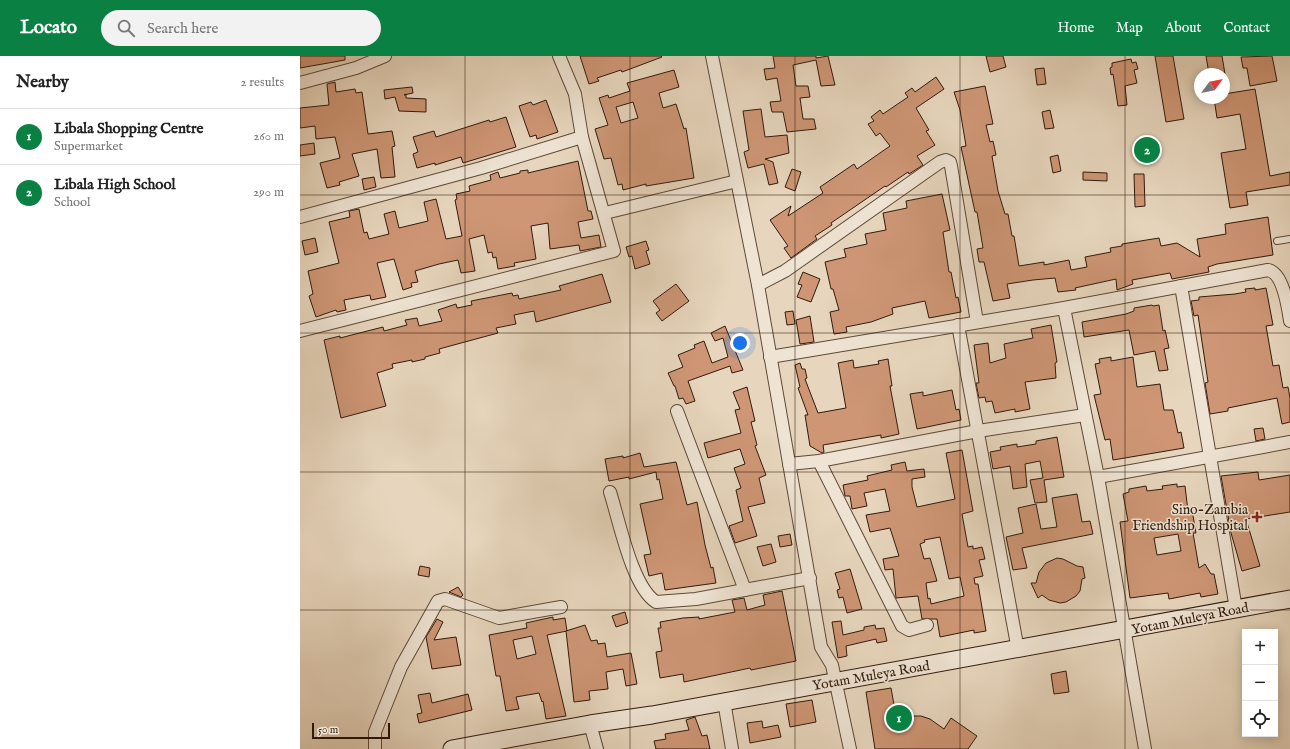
<!DOCTYPE html>
<meta charset="utf-8">
<style>
body{margin:0;font-family:"IM FELL English",serif;background:#f2f2f2;color:#222}
.controls{position:absolute;right:12px;bottom:12px;display:grid;overflow:hidden;border-radius:0px;box-shadow:0 2px 10px #0003}
.controls button{width:36px;height:36px;display:grid;place-items:center;padding:0;border:0;border-bottom:1px solid #e0e0e0;background:#fff;color:#222;font:20px sans-serif}
.compass{position:absolute;left:894px;top:12px;width:36px;height:36px;border-radius:50%;background:#fff;box-shadow:0 2px 10px #0003;rotate:57deg}
.scale{position:absolute;left:12px;bottom:10px;width:78px;box-sizing:border-box;padding-left:4px;border:2px solid #311a0c;border-top:0;font-size:11px;line-height:14px;white-space:nowrap;color:#311a0c;-webkit-text-stroke:3px #efe4d4;paint-order:stroke}
.you{position:absolute;left:440px;top:287px;width:14px;height:14px;margin:-10px;border:3px solid #fff;border-radius:50%;background:#1a73e8;box-shadow:0 0 0 6px #1a73e833}
.badge{display:grid;place-items:center;width:26px;height:26px;border-radius:50%;background:#0b8043;color:#fff;font-size:13px;font-weight:700}
.pin{position:absolute;translate:-50% -50%;border:2px solid #fff;box-shadow:0 1px 4px #0006}
.list{margin:0;padding:0;list-style:none}
h2{display:flex;justify-content:space-between;align-items:center;height:52px;margin:0;padding:0 16px;font-size:17px}
h2 small{font-size:13px;font-weight:400;color:#767676}
.list li{display:grid;grid-template-columns:26px 1fr auto;gap:12px;align-items:center;box-sizing:border-box;height:56px;padding:0 16px;border-top:1px solid #e0e0e0}
.list b{display:block;font-size:15px;white-space:nowrap}
.list p{margin:0;font-size:13px;white-space:nowrap;color:#767676}
.list em{font-size:13px;font-style:normal;color:#767676}
.icon{flex:none;width:22px;height:22px;fill:none;stroke:currentColor;stroke-width:2;stroke-linecap:round;stroke-linejoin:round}
.map{position:relative;flex:none;width:990px;height:693px;overflow:hidden}
header{display:flex;align-items:center;gap:24px;box-sizing:border-box;height:56px;padding:0 20px;background:#0b8043;color:#fff}
header strong{font-size:19px}
nav{display:flex;gap:22px;margin-inline-start:auto;font-size:14px}
.search{width:280px;height:36px;background:#f2f2f2;display:flex;align-items:center;gap:10px;box-sizing:border-box;padding:0 14px;border-radius:22px;color:#767676;font-size:15px}
main{display:flex}
aside{flex:1;background:#fff}
.map>svg:first-child{display:block}
</style>
<header>
<strong>Locato</strong>
<div class="search"><svg class="icon" aria-label="search" viewBox="0 0 24 24"><circle cx="10" cy="10" r="6"/><path d="M15 15l6 6"/></svg>Search here</div>
<nav><a>Home</a><a>Map</a><a>About</a><a>Contact</a></nav>
</header>
<main>
<aside>
<h2>Nearby<small>2 results</small></h2>
<ul class="list">
<li><span class="badge">1</span><div><b>Libala Shopping Centre</b><p>Supermarket</p></div><em>260 m</em></li>
<li><span class="badge">2</span><div><b>Libala High School</b><p>School</p></div><em>290 m</em></li>
</ul>
</aside>
<div class="map">
<svg width="990" height="693" viewBox="0 0 990 693">
<rect width="100%" height="100%" fill="#e7d6bd"/>
<filter id="stains"><feTurbulence type="fractalNoise" baseFrequency=".005" numOctaves="4"/><feColorMatrix values="0 0 0 0 .2 0 0 0 0 .09 0 0 0 0 .02 0 0 0 .5 -.17"/></filter>
<radialGradient id="worn" r=".72"><stop offset=".6" stop-color="#630" stop-opacity="0"/><stop offset="1" stop-color="#630" stop-opacity=".3"/></radialGradient>
<!-- building -->
<g fill="#ce9675" stroke="#311a0c" fill-rule="evenodd">
<polygon points="0,0 45,0 45,4 0,12"/>
<polygon points="280,0 361,0 362,1 322,16 321,14 297,22 299,25 289,28"/>
<polygon points="473,0 516,0 516,2 528,0 535,29 521,30 516,4 493,9 496,30 508,30 510,41 500,42 503,63 514,63 516,73 487,76 483,56 472,56 470,46 481,45 477,22 466,24 464,13 475,12"/>
<polygon points="686,0 703,0 706,11 690,16"/>
<polygon points="855,0 873,0 884,63 866,66"/>
<polygon points="906,0 922,0 925,18 909,18"/>
<polygon points="972,0 977,25 950,30 947,12 943,12 941,1"/>
<polygon points="831,3 832,7 836,6 838,13 834,14 837,27 825,30 827,49 818,50 813,18 811,19 810,12 812,11 812,7"/>
<polygon points="744,12 746,28 737,29 735,13"/>
<path d="M374,14L379,31L359,37L363,52L376,48L384,73L386,72L394,122L346,130V128L323,134L322,128L318,129L311,102L304,103L295,73L308,69L299,42L308,39L309,42L330,35L327,27ZM333,46L338,62L321,67L316,51Z"/>
<polygon points="636,21 644,33 616,52 629,74 626,75 635,89 617,100 623,109 609,118 608,116 586,131 585,130 531,167 532,169 515,180 517,183 491,202 484,192 488,190 470,164 491,150 488,160 523,137 520,131 554,108 557,113 590,90 580,77 576,80 568,68 574,65 571,61 580,54 583,58 608,41 605,37 612,32 615,36"/>
<polygon points="35,26 36,36 55,33 56,37 62,36 68,78 92,75 95,90 92,91 95,121 81,122 77,93 52,98 59,120 39,126 40,129 27,132 20,107 40,102 35,81 16,83 15,70 0,72 0,52 29,49 27,28"/>
<polygon points="685,30 693,68 686,69 690,86 693,85 696,99 692,100 698,135 705,158 708,158 712,180 714,180 719,210 744,206 744,209 769,204 771,214 787,211 785,201 811,196 810,192 822,190 822,188 859,182 861,190 877,187 900,201 897,183 926,178 925,168 968,161 973,199 917,208 908,211 909,216 872,223 870,217 832,224 833,228 817,234 816,223 775,232 776,234 758,236 755,222 733,224 707,228 710,242 693,245 684,206 679,206 677,193 683,192 677,156 675,156 661,91 666,90 660,54 654,36"/>
<polygon points="112,31 113,37 104,39 106,38 106,42 126,43 126,56 99,55 95,41 85,43 84,34"/>
<polygon points="955,33 970,120 990,116 990,129 946,136 948,149 930,152 921,97 946,93 940,58 917,62 914,42 924,42 924,38"/>
<polygon points="246,44 258,76 237,83 236,79 230,81 219,50 231,46 233,49"/>
<polygon points="461,53 465,81 487,79 489,97 465,103 473,106 478,127 469,129 464,108 448,112 444,96 449,94 443,55"/>
<polygon points="750,54 754,72 745,73 742,56"/>
<polygon points="206,61 216,91 163,107 161,101 135,109 135,107 117,112 113,98 118,96 113,81 134,75 136,81 189,64 190,66"/>
<polygon points="14,87 15,98 0,100 0,89"/>
<polygon points="758,99 761,115 753,117 750,101"/>
<polygon points="278,105 288,155 291,155 293,163 278,166 281,182 299,179 301,191 280,195 279,189 250,193 248,167 231,170 236,203 214,207 215,210 198,213 196,201 193,202 192,196 188,197 184,179 169,183 175,215 161,217 158,204 139,208 115,215 118,226 111,227 112,231 103,234 94,203 77,207 86,241 71,244 70,239 44,244 46,254 37,256 36,254 16,261 9,240 13,238 8,215 39,207 29,166 50,161 49,155 59,153 64,177 67,176 69,183 89,178 84,158 95,155 99,172 128,165 124,146 136,143 146,183 162,180 155,144 157,143 156,138 170,135 169,130 191,124 190,119 198,116 200,122 220,117 220,115 228,114 228,117"/>
<polygon points="492,113 501,116 495,135 485,131"/>
<polygon points="783,116 807,117 807,125 783,124"/>
<polygon points="834,118 844,118 845,150 835,151"/>
<polygon points="74,121 76,131 64,134 62,123"/>
<polygon points="642,138 650,174 643,176 649,216 651,216 656,242 658,241 661,256 629,262 625,245 592,252 593,258 571,266 546,271 547,276 534,278 530,256 539,254 533,233 531,233 525,206 546,201 544,193 567,188 565,178 586,174 583,157 607,152 606,145"/>
<polygon points="15,182 18,196 5,199 2,185"/>
<polygon points="346,185 349,194 346,195 350,208 335,213 332,200 329,201 326,191"/>
<polygon points="503,216 520,223 511,246 497,241 502,229 498,228"/>
<polygon points="302,218 311,246 236,266 234,255 214,259 216,268 196,272 198,277 139,293 140,297 125,301 125,303 112,306 112,304 92,308 93,312 77,317 86,350 41,362 24,284 40,280 40,282 83,271 84,275 107,269 105,264 117,262 119,270 142,265 138,254 156,248 157,252 172,249 171,245 212,237 213,240 218,239 219,243 261,234 259,230"/>
<polygon points="376,228 389,245 362,265 356,257 360,254 353,245"/>
<polygon points="955,232 955,234 966,232 973,269 966,270 973,310 979,309 983,332 988,331 990,342 990,366 982,368 977,342 928,352 928,355 910,358 905,327 908,326 898,259 894,260 891,245 899,244 899,241 935,238 946,236 945,233"/>
<polygon points="852,249 853,250 859,249 863,275 865,274 869,292 864,293 868,314 859,315 855,295 834,299 829,274 784,281 782,266 826,258 834,255 834,252"/>
<polygon points="493,255 495,268 487,269 485,256"/>
<polygon points="510,260 514,286 500,288 496,264"/>
<polygon points="751,269 757,306 755,307 756,322 725,326 730,353 715,356 715,353 695,357 692,345 686,346 685,341 679,342 676,327 679,327 674,289 688,287 690,307 706,302 704,288 733,282 731,273"/>
<polygon points="425,270 443,314 432,317 430,310 388,325 395,345 386,348 383,342 379,343 375,330 374,330 368,317 383,311 378,299 395,292 394,289 404,285 412,307 428,301 423,282 415,285 411,277"/>
<polygon points="811,301 811,305 833,301 837,331 860,328 864,354 873,354 878,377 881,376 884,392 813,404 810,383 805,384 794,339 801,338 795,308 800,307 799,303"/>
<polygon points="588,303 592,330 590,330 599,378 581,382 581,379 523,389 524,396 522,397 510,390 505,359 508,359 498,332 500,331 495,309 500,307 502,313 505,313 507,322 505,323 518,357 546,352 538,307 553,304 554,312 579,308 578,305"/>
<polygon points="447,331 455,365 451,366 457,389 455,390 466,419 459,422 465,447 448,451 457,480 435,487 429,470 443,465 436,434 441,432 434,412 445,408 440,393 408,402 404,387 441,377 435,354 440,353 433,336"/>
<polygon points="652,334 656,354 659,353 661,364 617,373 610,338 623,336 623,340"/>
<polygon points="963,372 965,383 956,385 954,373"/>
<polygon points="757,381 764,421 744,424 747,446 735,447 730,424 743,422 740,405 725,408 727,431 713,433 710,410 693,413 690,396 701,394 700,391 717,388 717,391 736,388 736,385"/>
<path d="M662,394L673,455L662,458L668,491L673,490V493L682,491L685,503L679,504L683,520L674,522L675,528H678L686,575L674,577V574L640,581L637,563H622L618,540L596,542L593,513L585,514L583,503L599,500L590,472L570,476L566,459L590,455L585,433L564,437L567,450L552,453L550,440H545L543,429L568,424L567,420L592,414L591,409L605,406L607,415L624,413L625,421L612,423V431L617,451L655,443L646,397ZM640,481L649,523L660,521L664,540L631,548L630,542L628,543L626,527L637,525L630,502L624,503L620,488L625,486L624,484Z"/>
<polygon points="340,397 344,411 376,406 387,449 397,446 405,489 411,512 413,511 416,527 365,534 362,517 349,520 344,499 351,498 340,448 363,443 359,423 357,424 356,416 329,423 329,421 309,425 305,403 323,400 323,402"/>
<polygon points="958,416 959,424 990,419 990,456 946,463 960,510 942,515 931,477 921,420"/>
<path d="M877,428V431L885,430L888,455L892,454L896,477H893L899,512L905,508L911,518H914L918,538L901,541L900,537L869,543L868,537L830,542L820,466L828,465L823,438L829,436V433L846,430L847,435L863,433L862,430ZM878,478L881,495L857,499L854,482Z"/>
<polygon points="777,438 782,466 790,465 793,478 722,492 727,512 713,514 706,481 723,477 718,452 736,448 741,473 757,471 752,442"/>
<polygon points="490,478 492,489 480,491 478,480"/>
<polygon points="471,488 476,506 463,510 457,491"/>
<polygon points="757,502 763,503 777,510 783,511 785,522 782,523 780,535 776,540 766,546 760,547 749,544 742,539 738,542 731,527 736,527 739,516 746,507"/>
<polygon points="120,510 130,512 129,521 118,519"/>
<polygon points="550,513 562,553 547,557 543,541 539,542 537,534 540,533 535,517"/>
<polygon points="158,531 163,539 161,541 149,536"/>
<polygon points="482,535 496,605 451,614 450,612 384,626 383,618 360,622 356,596 362,595 358,572 361,572 360,566 383,562 399,561 399,563 435,556 432,544 444,542 447,554 465,549 463,539"/>
<polygon points="325,556 328,567 316,571 312,560"/>
<path d="M253,561V564L265,562L267,575L247,579L266,660L246,663L243,645L242,646L239,637L216,641L219,653L206,655L200,620H196L189,579L227,572L226,567ZM232,580L236,598L217,603L213,584Z"/>
<polygon points="137,563 143,566 134,584 156,581 161,609 132,613 126,581"/>
<polygon points="541,565 543,579 564,574 564,571 575,569 576,573 584,572 587,585 577,587 576,583 546,590 547,600 538,602 532,566"/>
<polygon points="285,569 291,585 297,584 298,588 305,587 307,601 331,597 337,628 326,630 323,613 306,616 308,633 289,635 290,644 274,646 266,575"/>
<polygon points="766,615 769,636 754,638 751,618"/>
<polygon points="591,632 596,660 621,660 630,663 644,673 651,662 677,680 668,693 575,693 566,636"/>
<polygon points="130,637 132,647 168,638 172,654 119,667 117,658 122,657 118,639"/>
<polygon points="512,644 516,666 490,671 486,648"/>
<polygon points="395,661 402,680 407,679 410,693 356,693 354,685 366,683 365,678 389,674 386,664"/>
<polygon points="462,665 463,672 478,669 481,681 450,687 447,667"/>
</g>
<g fill="none" stroke-linecap="round" stroke-linejoin="round">
<!-- lane casing -->
<g stroke="#5e4938" stroke-width="8">
<polyline id="lane" points="977,185 990,183"/>
</g>
<!-- street casing -->
<g stroke="#5e4938" stroke-width="14">
<g id="street">
<polyline points="412,0 458,229 521,591 532,609 550,693"/>
<polyline points="0,27 56,12 85,0"/>
<polyline points="305,157 437,125"/>
<polyline points="0,161 181,112 282,81"/>
<polyline points="458,229 485,215 640,106 646,104 650,106 651,110 677,266"/>
<polyline points="881,230 936,553"/>
<polyline points="764,252 798,421 845,693"/>
<polyline points="658,269 718,594"/>
<polyline points="0,275 314,195 282,81 275,38 259,0"/>
<path d="M470,301L764,252L968,214C983,217 988,251 990,265"/>
<polyline points="377,355 445,534"/>
<polyline points="519,405 602,570 609,574 627,569"/>
<polyline points="489,408 519,405 678,375 785,359"/>
<polyline points="798,421 990,386"/>
<path d="M310,436C319,464 332,531 356,546L396,543L510,522"/>
<polyline points="424,645 432,693"/>
<polyline points="290,668 297,693"/>
<polyline points="75,693 75,676 101,611 138,545 145,543 199,562 261,551"/>
</g>
</g>
<!-- secondary casing -->
<g stroke="#311a0c" stroke-width="19">
<polyline id="secondary" points="152,693 290,668 352,659 990,543"/>
</g>
<!-- lane -->
<use href="#lane" stroke="#efe4d4" stroke-width="6"/>
<!-- street -->
<use href="#street" stroke="#efe4d4" stroke-width="12"/>
<!-- secondary -->
<use href="#secondary" stroke="#efe4d4" stroke-width="17"/>
</g>
<!-- grid -->
<path fill="none" stroke="#311a0c" stroke-width="1" stroke-opacity="0.55" d="M165,0V693M330,0V693M495,0V693M660,0V693M825,0V693M0,139H990M0,277H990M0,416H990M0,554H990"/>
<!-- markers -->
<path fill="#8f2418" stroke="#efe4d4" stroke-width="1.5" d="M955 455h4v4h4v4h-4v4h-4v-4h-4v-4h4z"/>
<g text-anchor="middle" stroke-width="3" stroke-linejoin="round" paint-order="stroke">
<!-- poi labels -->
<g font-size="14" fill="#311a0c" stroke="#efe4d4" text-anchor="end">
<text x="948" y="458">Sino-Zambia<tspan x="948" dy="16">Friendship Hospital</tspan></text>
</g>
<!-- street labels -->
<g font-size="14" fill="#311a0c" stroke="#efe4d4">
<text transform="translate(890 562) rotate(-11)" y="5">Yotam Muleya Road</text>
<text transform="translate(571 619) rotate(-10)" y="5">Yotam Muleya Road</text>
</g>
</g>
<rect width="100%" height="100%" filter="url(#stains)"/>
<rect width="100%" height="100%" fill="url(#worn)"/>
</svg>
<div class="controls">
<button>+</button>
<button>−</button>
<button><svg class="icon" aria-label="locate" viewBox="0 0 24 24"><circle cx="12" cy="12" r="6"/><path d="M12 2v4M12 18v4M2 12h4M18 12h4"/></svg></button>
</div>
<svg class="compass" viewBox="-18 -18 36 36"><path d="M0-13l5 13h-10z" fill="#e53935"/><path d="M0 13l5-13h-10z" fill="#767676"/></svg>
<div class="scale">50 m</div>
<div class="you"></div>
<div class="pin badge" style="left:599px;top:662px">1</div>
<div class="pin badge" style="left:847px;top:94px">2</div>
</div>
</main>
